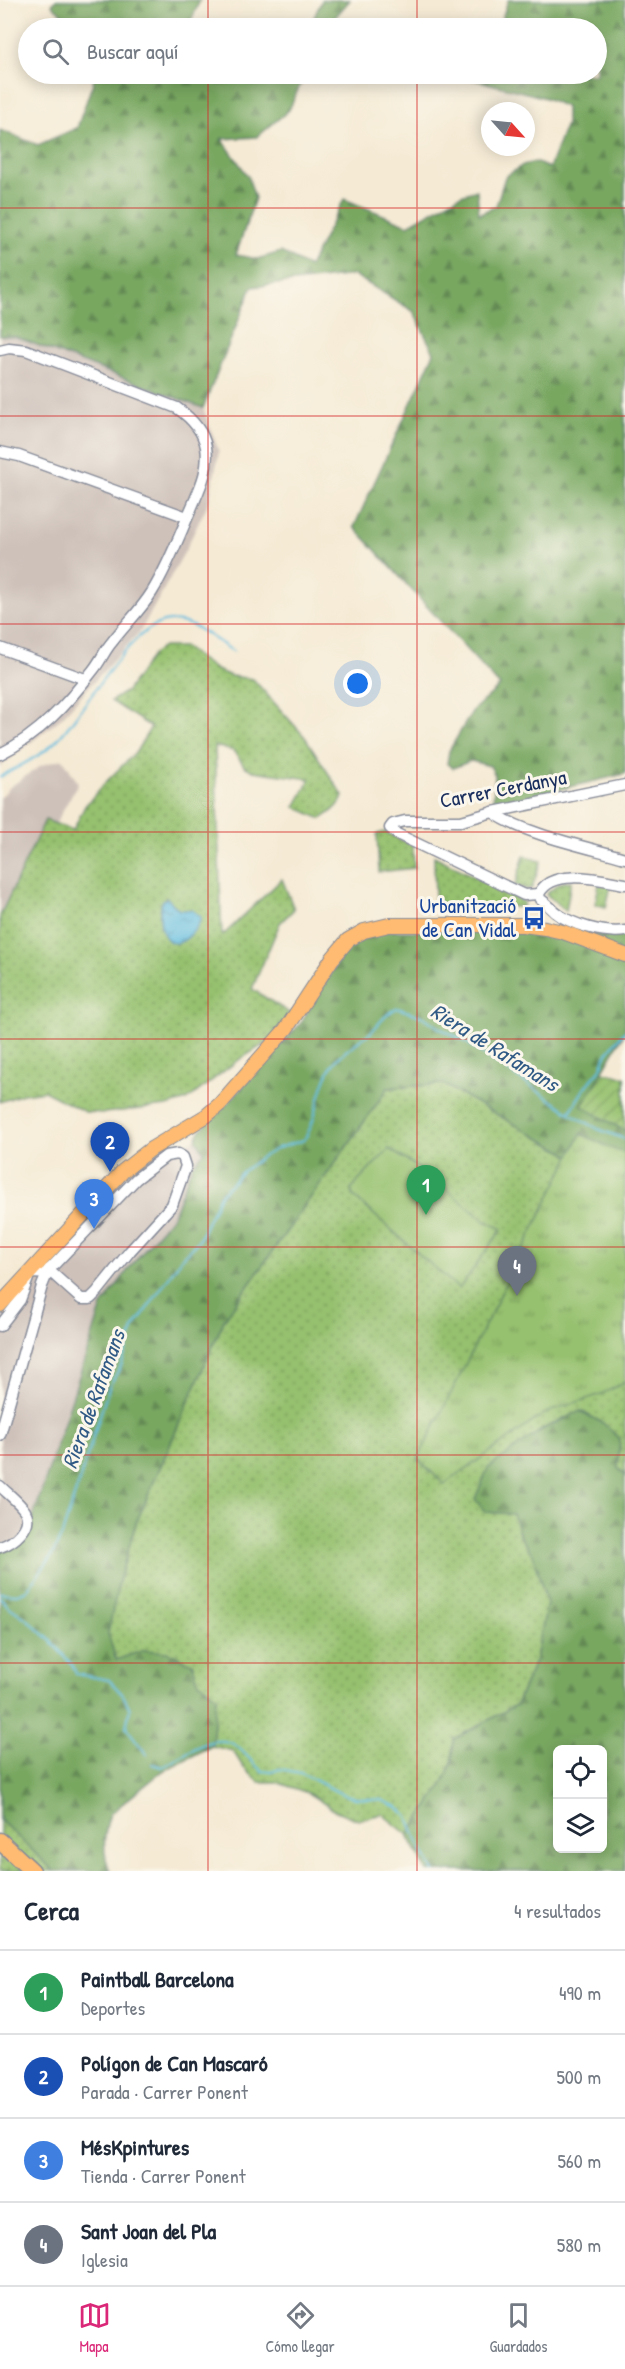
<!DOCTYPE html>
<html lang="es">
<meta charset="utf-8">
<style>
body{margin:0;font-family:"Patrick Hand",sans-serif;background:#f6f6f7;color:#1f2937}
.controls{position:absolute;right:18px;bottom:18px;display:grid;overflow:hidden;border-radius:9px;box-shadow:0 3px 15px #0003}
.controls button{width:54px;height:54px;display:grid;place-items:center;padding:0;border:0;border-bottom:2px solid #e0e1e3;background:#fff;color:#1f2937;font:30px sans-serif}
.compass{position:absolute;left:481px;top:102px;width:54px;height:54px;border-radius:50%;background:#fff;box-shadow:0 3px 15px #0003;rotate:117deg}
.you{position:absolute;left:358px;top:684px;width:21px;height:21px;margin:-15px;border:4px solid #fff;border-radius:50%;background:#1a73e8;box-shadow:0 0 0 9px #1a73e833}
.badge{display:grid;place-items:center;width:39px;height:39px;border-radius:50%;background:#db2777;color:#fff;font-size:20px;font-weight:700}
.pin{position:absolute;translate:-50% -50px;filter:drop-shadow(0 2px 3px #0008)}
.pin::after{content:'';position:absolute;top:32px;width:21px;height:18px;background:inherit;clip-path:polygon(0 0,100% 0,50% 100%)}
.list{margin:0;padding:0;list-style:none}
h2{display:flex;justify-content:space-between;align-items:center;height:78px;margin:0;padding:0 24px;font-size:26px}
h2 small{font-size:20px;font-weight:400;color:#747a83}
.list li{display:grid;grid-template-columns:39px 1fr auto;gap:18px;align-items:center;box-sizing:border-box;height:84px;padding:0 24px;border-top:2px solid #e0e1e3}
.list b{display:block;font-size:22px;white-space:nowrap}
.list p{margin:0;font-size:20px;white-space:nowrap;color:#747a83}
.list em{font-size:20px;font-style:normal;color:#747a83}
.icon{flex:none;width:33px;height:33px;fill:none;stroke:currentColor;stroke-width:2;stroke-linecap:round;stroke-linejoin:round}
.map{position:relative;flex:none;width:625px;height:1871px;overflow:hidden}
.search{position:absolute;background:#fff;box-shadow:0 3px 15px #0003;left:18px;right:18px;top:18px;height:66px;display:flex;align-items:center;gap:15px;box-sizing:border-box;padding:0 21px;border-radius:33px;color:#747a83;font-size:22px}
.sheet{height:414px;background:#fff}
nav{display:flex;justify-content:space-around;align-items:center;box-sizing:border-box;height:84px;border-top:2px solid #e0e1e3;background:#fff;font-size:16px;color:#747a83}
nav a{display:grid;justify-items:center;gap:3px}
nav .on{color:#db2777}
.map>svg:first-child{display:block}
</style>
<div class="map">
<svg width="625" height="1871" viewBox="0 0 625 1871">
<defs>
<pattern id="grass-dots" width="8" height="8" patternUnits="userSpaceOnUse" patternTransform="scale(1.5)"><rect width="8" height="8" fill="#96c16e"/><path d="M2 2h.1M6 6h.1" fill="none" stroke="#7a9d5e" stroke-width="1.8" stroke-linecap="round"/></pattern>
<pattern id="forest-firs" width="22" height="20" patternUnits="userSpaceOnUse" patternTransform="scale(1.5)"><rect width="22" height="20" fill="#78a761"/><path d="M5 1l3.5 6h-7zM16 11l3.5 6h-7z" fill="#628853"/></pattern>
<pattern id="park-tufts" width="24" height="20" patternUnits="userSpaceOnUse" patternTransform="scale(1.5)"><rect width="24" height="20" fill="#96c16e"/><path d="M3 7l-1-3M5 7V3M7 7l1-3M15 17l-1-3M17 17v-4M19 17l1-3" fill="none" stroke="#7a9d5e"/></pattern>
<pattern id="garden-furrows" width="10" height="10" patternUnits="userSpaceOnUse" patternTransform="scale(1.5)"><rect width="10" height="10" fill="#96c16e"/><path d="M-1 1l2-2M0 10L10 0M9 11l2-2" fill="none" stroke="#7a9d5e"/></pattern>
<pattern id="water-ripples" width="26" height="14" patternUnits="userSpaceOnUse" patternTransform="scale(1.5)"><rect width="26" height="14" fill="#62bde0"/><path d="M2 4q2-2 4 0t4 0M15 11q2-2 4 0t4 0" fill="none" stroke="#509ab9"/></pattern>
</defs>
<rect width="100%" height="100%" fill="#fbf7ec"/>
<filter id="ink" filterUnits="userSpaceOnUse"><feTurbulence type="fractalNoise" baseFrequency=".0167" numOctaves="2"/><feDisplacementMap in="SourceGraphic" scale="12" xChannelSelector="R" yChannelSelector="G"/><feConvolveMatrix kernelMatrix="1 2 1 2 8 2 1 2 1" color-interpolation-filters="sRGB"/></filter>
<filter id="wash" filterUnits="userSpaceOnUse"><feTurbulence type="fractalNoise" baseFrequency=".008" numOctaves="4" result="noise"/><feDisplacementMap in="SourceGraphic" scale="24" xChannelSelector="R" yChannelSelector="G"/><feGaussianBlur stdDeviation="1.35" result="paint"/><feColorMatrix in="noise" values="0 0 0 0 0 0 0 0 0 0 0 0 0 0 0 0 0 1.4 0 .05"/><feComposite in="paint" operator="in"/></filter>
<g filter="url(#wash)">
<rect width="100%" height="100%" fill="#f5ead4"/>
<!-- industrial -->
<g fill="#cec1ba">
<polygon points="0,336 16,337 203,408 219,452 209,501 185,551 141,630 59,720 0,767"/>
<polygon points="63,759 78,783 0,924 0,798 10,787 42,765"/>
<polygon points="196,1139 204,1152 191,1166 174,1214 130,1267 102,1306 25,1543 0,1551 0,1317 118,1188 144,1164 165,1151"/>
</g>
<!-- grass -->
<g fill="url(#grass-dots)" stroke="#587866" stroke-width="1.5">
<path d="M163,647H184L216,670L231,676L253,679L305,737L343,796C340,807 330,813 321,819L295,807L310,779L253,771L244,766L234,751L215,746L222,936L282,879L294,909L280,923L252,989L291,1014L268,1042L237,1061L187,1100L167,1106L104,1113L85,1112L44,1091L23,1094L0,1102V916L45,820L73,830L85,806L105,783L136,752L151,727L111,701L127,691L153,654Z"/>
<polygon points="385,832 413,846 414,868 379,872 377,834"/>
<polygon points="434,856 524,902 523,907 441,905 441,902 435,902"/>
<polygon points="524,856 541,861 532,888 526,889 515,885"/>
<polygon points="571,881 566,911 546,894 560,883"/>
<polygon points="599,884 611,886 606,907 595,904"/>
<polygon points="443,1084 617,1182 625,1193 625,1475 618,1468 603,1423 580,1411 485,1512 513,1513 520,1536 533,1555 547,1604 536,1659 516,1705 454,1739 452,1763 441,1787 408,1835 382,1814 358,1820 334,1810 308,1793 276,1782 259,1782 243,1767 233,1751 212,1746 216,1696 198,1681 192,1663 116,1660 107,1633 119,1581 136,1523 224,1320 388,1088"/>
<polygon points="0,1820 54,1871 0,1871"/>
</g>
<!-- forest -->
<g fill="url(#forest-firs)" stroke="#4a6b60" stroke-width="1.5" fill-rule="evenodd">
<polygon points="56,0 200,0 188,28 77,28 52,5"/>
<polygon points="322,0 350,0 326,28 309,28"/>
<polygon points="508,0 625,0 625,774 511,801 493,803 495,775 490,766 471,761 453,768 447,764 449,751 473,710 500,686 354,527 434,353 413,311 354,275 252,287 203,408 16,337 0,336 0,130 38,145 77,128 96,74 305,74 289,110 257,137 222,139 248,176 255,198 236,255 257,259 281,252 309,267 344,199 408,225 461,195 477,190 479,214 496,206 505,177 523,165 535,162 549,168 566,124 566,107 546,98 463,77 470,74 596,74 596,28 499,28"/>
<path d="M570,923L625,934V1032L583,1106L625,1131V1193L617,1182L443,1084L388,1088L224,1320L136,1523L119,1581L108,1633L116,1660L144,1650L167,1652L192,1663L198,1681L216,1696L212,1746L163,1771L110,1814C103,1834 102,1852 110,1871H54L0,1820V1551L25,1542L102,1306L130,1267L173,1215L192,1166L204,1152L196,1139L201,1129L217,1115L300,1024L343,953L359,940L382,931L563,932Z"/>
<path d="M580,1411L603,1423L620,1439L618,1468L625,1475V1871H427L408,1835L441,1787L452,1763L454,1739L516,1705L536,1659L547,1604L533,1555L520,1536L513,1514L485,1512L475,1499L488,1468L543,1429ZM558,1750H602V1848H558Z"/>
</g>
<!-- park -->
<path fill="url(#park-tufts)" stroke="#587866" stroke-width="1.5" d="M581,1134L617,1151L625,1152V1380C609,1396 567,1403 544,1414L444,1484L418,1459Z"/>
<!-- garden -->
<polygon fill="url(#garden-furrows)" stroke="#587866" stroke-width="1.5" points="603,1072 625,1077 625,1131 582,1106"/>
<!-- pitch -->
<polygon fill="#96c16e" stroke="#587866" stroke-width="1.5" points="389,1149 428,1174 485,1221 502,1229 459,1289 353,1196 351,1189"/>
<!-- water -->
<path fill="url(#water-ripples)" stroke="#3e769f" stroke-width="1.5" d="M167,898L179,910H192L201,917C200,923 197,928 192,933C166,962 154,921 163,900Z"/>
<g fill="none" stroke-linecap="round" stroke-linejoin="round">
<!-- stream -->
<g stroke="#62bde0" stroke-width="2">
<path d="M0,777C17,767 40,757 54,743C83,717 131,619 172,621C195,621 214,640 233,651"/>
<polyline points="570,1112 584,1089 600,1070 607,1053 625,1031"/>
<path d="M0,1593L18,1594L27,1590L51,1557L62,1535L102,1409L110,1385L121,1366L133,1329L182,1258L199,1240L220,1195L243,1171L262,1157L278,1148L304,1140C319,1117 317,1086 334,1063C343,1051 358,1042 370,1033C380,1024 385,1013 397,1008L424,1017L439,1028L463,1040L570,1113L598,1129L625,1139"/>
<polyline points="0,1597 8,1606 27,1619 50,1640 73,1666 76,1674 109,1680 123,1695 130,1709 126,1727 147,1755"/>
<path d="M153,1764L162,1767C183,1758 211,1730 235,1745C245,1752 252,1763 262,1771L271,1772L280,1769L301,1773L338,1792L355,1798L381,1800L398,1807L408,1817L420,1847L434,1871"/>
</g>
</g>
</g>
<g filter="url(#ink)">
<g fill="none" stroke-linecap="round" stroke-linejoin="round">
<!-- minor casing -->
<g stroke="#888c99" stroke-width="13">
<g id="minor">
<path d="M0,350L9,348L26,350L177,408C191,418 203,430 206,447C210,469 199,490 191,509C179,537 168,566 152,592C141,610 125,625 112,642C105,650 101,660 94,669C68,703 39,735 0,754"/>
<polyline points="0,452 19,456 187,517"/>
<polyline points="0,648 85,679"/>
<path d="M493,812C519,833 591,848 625,858"/>
<path d="M625,884C602,880 551,867 539,894L540,899C546,903 550,907 555,912C571,925 605,934 625,931"/>
<polyline points="539,894 524,895 397,834 390,828 393,824 405,821 461,821 493,812 625,785"/>
<polyline points="0,1326 20,1300 30,1273 53,1274 81,1299 90,1299 97,1292 130,1251 172,1205 186,1166 183,1157 178,1154 166,1156 136,1179 47,1272"/>
<polyline points="0,1435 42,1286 49,1269"/>
<path d="M0,1486C7,1493 19,1502 25,1511C34,1527 13,1543 0,1547"/>
</g>
</g>
<!-- major casing -->
<g stroke="#888c99" stroke-width="16">
<polyline id="major" points="0,1305 123,1171 151,1149 206,1116 220,1104 286,1029 332,959 348,940 364,931 389,925 523,925 545,928 563,932 625,955"/>
</g>
<!-- highway casing -->
<g stroke="#888c99" stroke-width="19">
<polyline id="highway" points="0,1841 32,1871"/>
</g>
<!-- minor -->
<use href="#minor" stroke="#fff" stroke-width="10"/>
<!-- major -->
<use href="#major" stroke="#febb71" stroke-width="14"/>
<!-- highway -->
<use href="#highway" stroke="#febb71" stroke-width="16"/>
</g>
</g>
<!-- grid -->
<path fill="none" stroke="#d62828" stroke-width="1.5" stroke-opacity="0.55" d="M208,0V28M417,0V28M208,74V1871M417,74V1871M0,208H625M0,416H625M0,624H625M0,832H625M0,1039H625M0,1247H625M0,1455H625M0,1663H625"/>
<!-- icons -->
<defs>
<g id="bus-bare" transform="scale(1.8)"><path d="M-5-6H5V4H4V6H2V4H-2V6H-4V4H-5ZM-3.5-4V0h7V-4ZM-3.5 1.2v1.5H-2V1.2ZM2 1.2v1.5H3.5V1.2Z" fill="#1a4fb4" stroke="#fbf7ec" stroke-width="2.5" paint-order="stroke"/></g>
</defs>
<g fill-rule="evenodd">
<use href="#bus-bare" x="534" y="918"/>
</g>
<g text-anchor="middle" stroke-width="6" stroke-linejoin="round" paint-order="stroke">
<!-- street labels -->
<g font-size="21" fill="#1b2f5e" stroke="#fbf7ec">
<text transform="translate(503 789) rotate(-11)" y="7">Carrer Cerdanya</text>
</g>
<!-- transit labels -->
<g font-size="21" fill="#164399" stroke="#fbf7ec" text-anchor="end">
<text x="516" y="913">Urbanització<tspan x="516" dy="24">de Can Vidal</tspan></text>
</g>
<!-- water labels -->
<g font-size="22" font-style="italic" fill="#305a85" stroke="#fbf7ec">
<text transform="translate(495 1047) rotate(32)" y="8">Riera de Rafamans</text>
<text transform="translate(93 1399) rotate(-70)" y="8">Riera de Rafamans</text>
</g>
</g>
</svg>
<div class="controls">
<button><svg class="icon" aria-label="locate" viewBox="0 0 24 24"><circle cx="12" cy="12" r="6"/><path d="M12 2v4M12 18v4M2 12h4M18 12h4"/></svg></button>
<button><svg class="icon" aria-label="layers" viewBox="0 0 24 24"><path d="M12 4l9 5-9 5-9-5zM3 14l9 5 9-5"/></svg></button>
</div>
<svg class="compass" viewBox="-18 -18 36 36"><path d="M0-13l5 13h-10z" fill="#e53935"/><path d="M0 13l5-13h-10z" fill="#747a83"/></svg>
<div class="you"></div>
<div class="pin badge" style="left:426px;top:1215px;background:#2e9e5b">1</div>
<div class="pin badge" style="left:110px;top:1172px;background:#1a4fb4">2</div>
<div class="pin badge" style="left:94px;top:1229px;background:#3f7fe0">3</div>
<div class="pin badge" style="left:517px;top:1296px;background:#6b7280">4</div>
<div class="search"><svg class="icon" aria-label="search" viewBox="0 0 24 24"><circle cx="10" cy="10" r="6"/><path d="M15 15l6 6"/></svg>Buscar aquí</div>
</div>
<section class="sheet">
<h2>Cerca<small>4 resultados</small></h2>
<ul class="list">
<li><span class="badge" style="background:#2e9e5b">1</span><div><b>Paintball Barcelona</b><p>Deportes</p></div><em>490 m</em></li>
<li><span class="badge" style="background:#1a4fb4">2</span><div><b>Polígon de Can Mascaró</b><p>Parada · Carrer Ponent</p></div><em>500 m</em></li>
<li><span class="badge" style="background:#3f7fe0">3</span><div><b>MésKpintures</b><p>Tienda · Carrer Ponent</p></div><em>560 m</em></li>
<li><span class="badge" style="background:#6b7280">4</span><div><b>Sant Joan del Pla</b><p>Iglesia</p></div><em>580 m</em></li>
</ul>
</section>
<nav>
<a class="on"><svg class="icon" aria-label="map" viewBox="0 0 24 24"><path d="M3 6l6-2 6 2 6-2v14l-6 2-6-2-6 2zM9 4v14M15 6v14"/></svg>Mapa</a>
<a><svg class="icon" aria-label="directions" viewBox="0 0 24 24"><path d="M12 3l9 9-9 9-9-9zM9 14v-3h6M13 9l2 2-2 2"/></svg>Cómo llegar</a>
<a><svg class="icon" aria-label="saved" viewBox="0 0 24 24"><path d="M7 4h10v16l-5-4-5 4z"/></svg>Guardados</a>
</nav>
